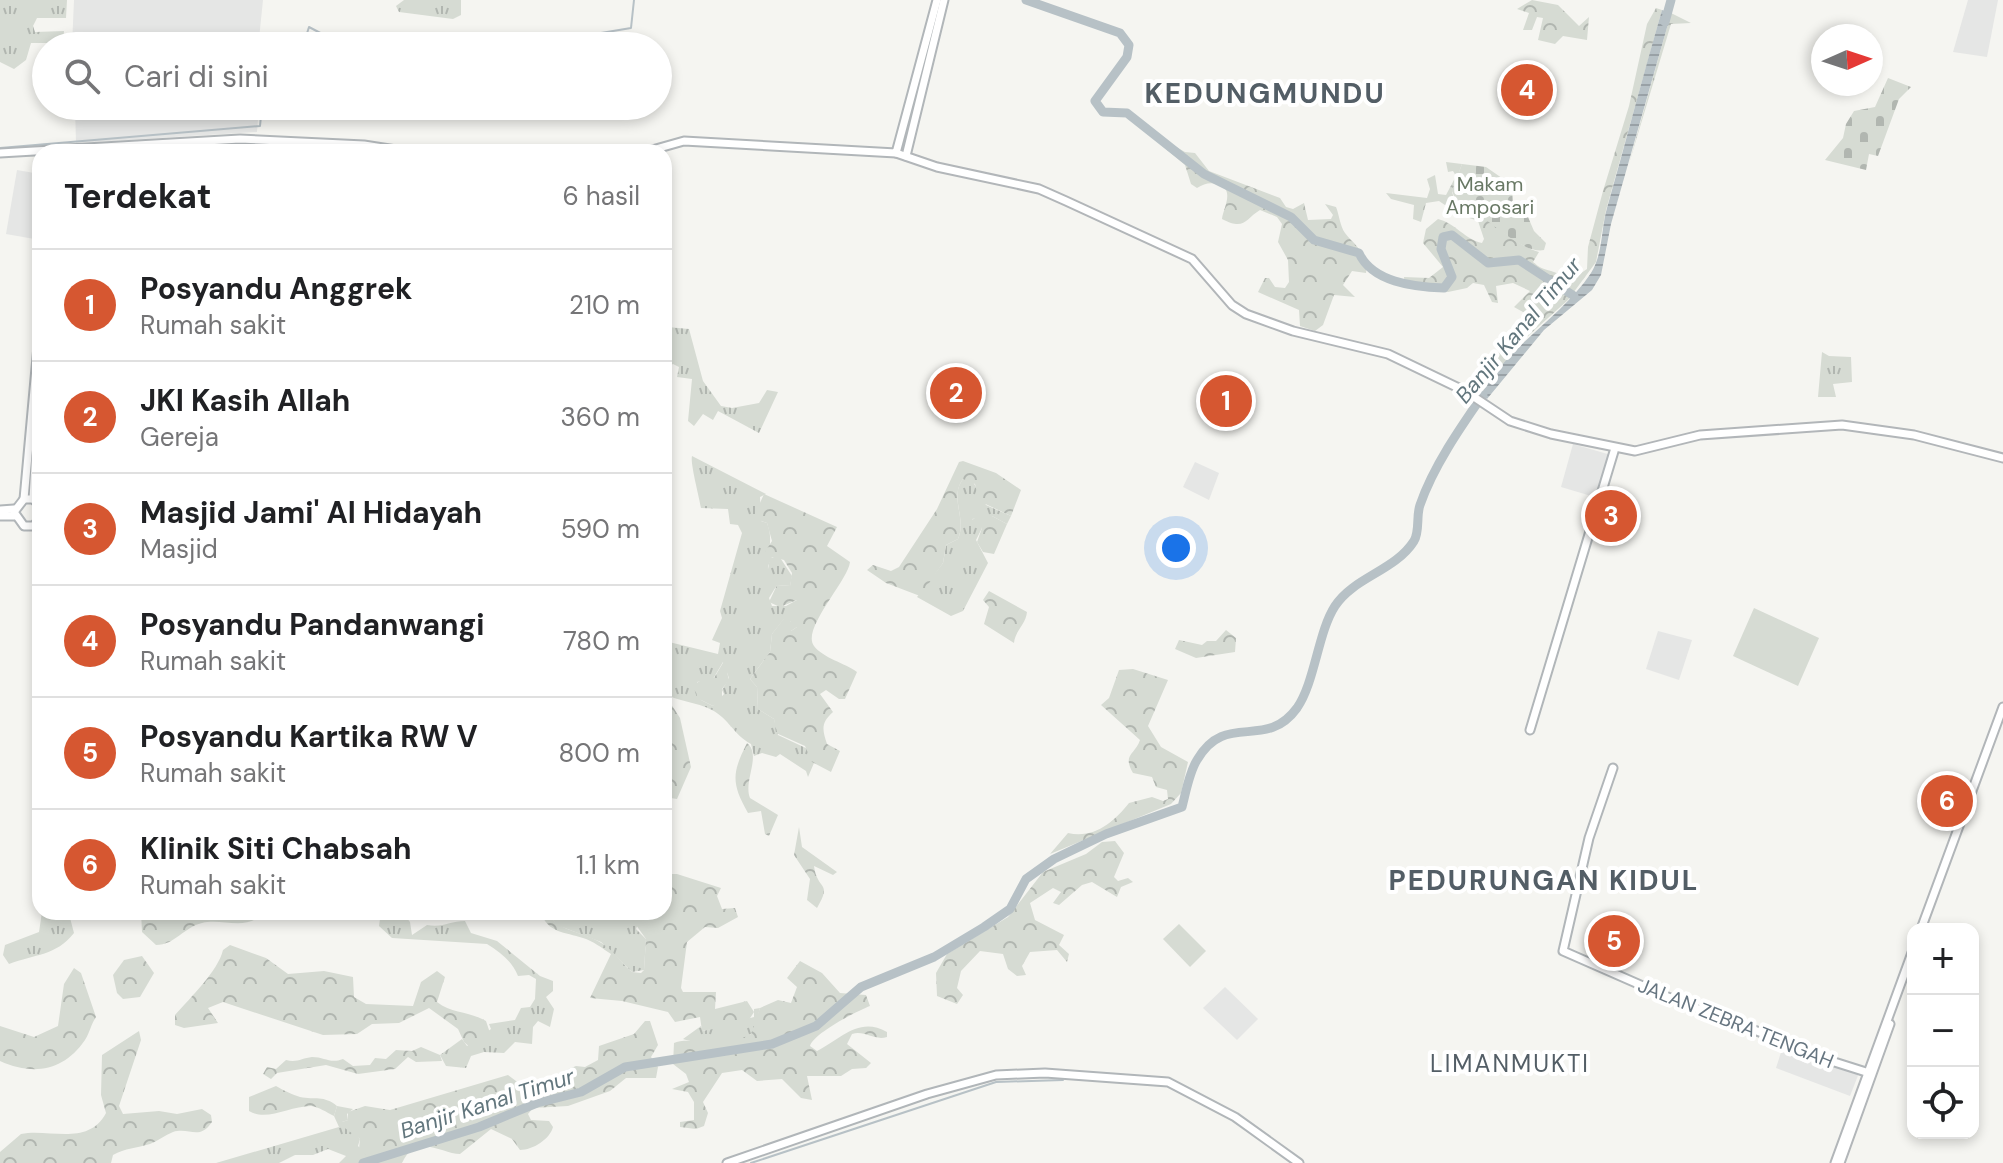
<!DOCTYPE html>
<html lang="id">
<meta charset="utf-8">
<style>
body{margin:0;font-family:"DM Sans",sans-serif;background:#f2f2f2;color:#202124}
.controls{position:absolute;right:24px;bottom:24px;display:grid;overflow:hidden;border-radius:16px;box-shadow:0 4px 12px #0003}
.controls button{width:72px;height:72px;display:grid;place-items:center;padding:0;border:0;border-bottom:2px solid #e0e0e0;background:#fff;color:#202124;font:40px sans-serif}
.compass{position:absolute;left:1811px;top:24px;width:72px;height:72px;border-radius:50%;background:#fff;box-shadow:0 4px 12px #0003;rotate:87deg}
.you{position:absolute;left:1176px;top:548px;width:28px;height:28px;margin:-20px;border:6px solid #fff;border-radius:50%;background:#1a73e8;box-shadow:0 0 0 12px #1a73e833}
.badge{display:grid;place-items:center;width:52px;height:52px;border-radius:50%;background:#d65731;color:#fff;font-size:26px;font-weight:700}
.pin{position:absolute;translate:-50% -50%;border:4px solid #fff;box-shadow:0 2px 8px #0006}
.list{margin:0;padding:0;list-style:none}
h2{display:flex;justify-content:space-between;align-items:center;height:104px;margin:0;padding:0 32px;font-size:34px}
h2 small{font-size:26px;font-weight:400;color:#757577}
.list li{display:grid;grid-template-columns:52px 1fr auto;gap:24px;align-items:center;box-sizing:border-box;height:112px;padding:0 32px;border-top:2px solid #e0e0e0}
.list b{display:block;font-size:30px;white-space:nowrap}
.list p{margin:0;font-size:26px;white-space:nowrap;color:#757577}
.list em{font-size:26px;font-style:normal;color:#757577}
.icon{flex:none;width:44px;height:44px;fill:none;stroke:currentColor;stroke-width:2;stroke-linecap:round;stroke-linejoin:round}
.map{position:relative;flex:none;width:2003px;height:1163px;overflow:hidden}
.search{position:absolute;background:#fff;box-shadow:0 4px 12px #0003;left:32px;top:32px;width:640px;height:88px;display:flex;align-items:center;gap:20px;box-sizing:border-box;padding:0 28px;border-radius:44px;color:#757577;font-size:30px}
.panel{position:absolute;background:#fff;box-shadow:0 4px 12px #0003;left:32px;top:144px;width:640px;height:776px;border-radius:24px}
.map>svg:first-child{display:block}
</style>
<div class="map">
<svg width="2003" height="1163" viewBox="0 0 2003 1163">
<defs>
<pattern id="grass-tufts" width="24" height="20" patternUnits="userSpaceOnUse" patternTransform="scale(2)"><rect width="24" height="20" fill="#d6dbd3"/><path d="M3 7l-1-3M5 7V3M7 7l1-3M15 17l-1-3M17 17v-4M19 17l1-3" fill="none" stroke="#b1b6b0"/></pattern>
<pattern id="forest-crowns" width="20" height="18" patternUnits="userSpaceOnUse" patternTransform="scale(2)"><rect width="20" height="18" fill="#d6dbd3"/><path d="M2 6a3 3 0 1 1 6 0M12 15a3 3 0 1 1 6 0" fill="none" stroke="#b1b6b0"/></pattern>
<pattern id="cemetery-stones" width="16" height="16" patternUnits="userSpaceOnUse" patternTransform="scale(2)"><rect width="16" height="16" fill="#d6dbd3"/><path d="M2 7V4a2 2 0 0 1 4 0v3zM10 15v-3a2 2 0 0 1 4 0v3z" fill="#b1b6b0"/></pattern>
<pattern id="water-rules" width="6" height="5" patternUnits="userSpaceOnUse" patternTransform="scale(2)"><rect width="6" height="5" fill="#b7c1c6"/><path d="M0 2.5h6" fill="none" stroke="#99a1a6"/></pattern>
</defs>
<rect width="100%" height="100%" fill="#f5f5f1"/>
<!-- built -->
<g fill="#e5e6e5">
<polygon points="74,0 263,0 259,39 263,46 72,46"/>
<polygon points="1968,0 1998,0 1987,57 1953,52"/>
<polygon points="75,106 259,106 257,132 76,143"/>
<polygon points="17,170 40,174 40,240 6,234"/>
<polygon points="1573,444 1611,455 1598,498 1561,487"/>
<polygon points="1195,462 1219,473 1209,500 1183,487"/>
<polygon points="1658,631 1692,640 1679,680 1646,669"/>
<polygon points="1225,987 1258,1019 1237,1040 1203,1008"/>
<polygon points="1783,1046 1859,1073 1850,1096 1776,1068"/>
</g>
<!-- grass -->
<g fill="url(#grass-tufts)" fill-rule="evenodd">
<polygon points="0,0 67,0 66,18 37,18 33,26 35,32 64,31 63,43 31,43 26,60 14,69 0,62"/>
<polygon points="404,0 461,0 461,15 453,19 399,12 396,6"/>
<polygon points="668,327 689,329 703,381 721,406 732,408 759,403 767,390 778,392 759,433 718,411 713,420 703,414 694,426 688,421 692,379 677,377 679,367 673,364 668,367"/>
<polygon points="1822,352 1829,356 1851,357 1852,382 1833,384 1836,397 1818,397"/>
<path d="M692,456L766,494L760,497L761,521L767,523C774,541 767,552 768,569L770,558L779,556L792,576L790,586L777,585L769,598L772,606H786L797,600V627L791,631V622L784,619L772,634L770,652L750,679L757,687L758,709L774,719L778,735L810,750L814,763L808,777L806,771L780,754L776,757L762,753L754,756L751,744C734,735 729,719 712,710C697,702 675,701 664,693V656L672,647L669,642L718,654L720,643L712,640L722,618L720,611L742,533L738,525L730,524L728,509L701,508C699,496 690,463 692,456ZM723,662L729,678L722,690L724,694L713,706L701,700L697,682L713,679Z"/>
<path d="M963,479L972,480L986,505L1011,516L1007,524L992,516L972,519L982,528L976,540L988,563L963,611L951,616L917,597L943,563L946,545L958,539C967,518 949,497 963,479Z"/>
<path d="M42,912L69,914L74,933C56,956 35,954 9,964L3,955L5,945L39,932Z"/>
<path d="M381,912H402L410,922L412,935L427,925C443,928 450,921 465,921L471,933L497,941L540,976L553,981V991L546,997L554,1009L550,1027L538,1021L533,1027L532,1044L515,1042L504,1053L484,1052L471,1056L466,1068L446,1066L440,1055L462,1039L467,1046L491,1029L489,1024L515,1020L521,1008L530,1007L535,999L536,979L529,975L518,976C512,961 501,953 487,944L392,938L379,926Z"/>
<polygon points="547,912 642,912 636,929 646,939 644,970 632,972 601,942 557,925"/>
<path d="M760,1008C757,1016 759,1026 752,1033C738,1047 700,1045 683,1039L701,1026L703,1031L754,1017V1009Z"/>
<polygon points="337,1106 353,1109 347,1114 348,1120 342,1122 360,1139 358,1146 375,1163 339,1163 346,1156 328,1149 313,1155 295,1155 279,1163 216,1163 339,1127 334,1116"/>
</g>
<!-- forest -->
<g fill="url(#forest-crowns)">
<polygon points="1532,0 1558,5 1579,26 1589,17 1587,40 1563,36 1555,44 1538,40 1543,18 1537,17 1532,30 1523,30 1529,13 1517,9"/>
<path d="M1656,8L1662,10L1606,210L1596,262L1568,300L1527,337L1480,396L1474,386L1493,369L1499,351L1518,337L1530,321L1528,315L1514,307L1530,291L1513,283L1496,286L1498,303L1492,302L1484,285L1473,283L1467,288L1448,292L1405,288L1404,277L1429,278L1443,267L1423,243L1426,229L1438,219C1455,223 1466,240 1482,243L1484,239L1478,221L1458,214L1439,201L1426,203L1421,222L1413,219L1414,205L1391,199L1386,193L1427,198L1430,189L1427,179L1435,175L1438,194L1446,195L1456,176L1453,171L1448,172L1446,162L1462,164L1452,192L1455,201C1487,213 1507,242 1539,252L1533,262C1540,268 1543,269 1551,271C1571,278 1570,281 1587,269L1588,247L1603,191L1629,106L1647,24Z"/>
<polygon points="1671,13 1691,23 1671,24 1628,167"/>
<path d="M1169,143L1185,152L1195,153L1209,171L1280,198L1286,207L1293,209L1304,203L1308,220L1331,219L1333,215L1325,204L1336,207C1339,214 1340,226 1345,233C1356,247 1369,254 1366,273L1352,271L1343,285L1355,297L1334,295L1323,325L1315,331L1300,326L1299,310L1258,292L1265,278H1269L1275,287L1285,288L1289,282L1288,260L1278,242L1282,224L1277,217L1260,210C1245,219 1245,231 1222,219C1223,208 1236,189 1217,184C1209,182 1204,184 1197,188L1191,184L1185,165L1166,149Z"/>
<path d="M963,461L996,473L1021,490L1011,516L979,501L975,484L963,479C949,498 967,518 958,539L946,545L943,563L920,596L886,583L867,570L873,565L891,571L899,567L937,509L959,462Z"/>
<path d="M764,494L837,527L827,546L850,562C848,581 801,629 814,646C823,658 845,663 857,672L845,699H839L826,690L820,694L833,712C821,723 822,729 827,744L840,751L831,772L812,762L805,746L776,733L774,719L758,709L757,687L750,679L770,652L772,634L785,617L791,622V631L797,627V600L780,607L769,602L777,585L790,586L792,573L784,560L772,557L765,573H757L759,561L772,541L767,523L759,520L755,514Z"/>
<polygon points="978,516 992,516 1007,524 994,554 983,552 977,542 982,528 974,526 972,520"/>
<path d="M989,591L1027,612C1026,624 1015,631 1014,643L984,624L989,607L983,600Z"/>
<polygon points="1226,630 1236,638 1235,652 1196,658 1175,649 1179,640 1202,645 1207,641 1216,641"/>
<polygon points="724,661 731,664 727,672 729,680 722,689 722,700 713,706 697,698 693,685 707,677 714,678"/>
<path d="M1133,669L1168,680L1148,726L1161,747L1188,762L1181,793L1171,804L1050,854L1068,833C1094,839 1114,822 1129,803L1152,797L1163,801L1168,799L1167,790L1156,787L1152,777L1133,773C1122,754 1135,755 1140,740L1101,705L1109,698L1119,670Z"/>
<polygon points="664,693 680,718 691,767 677,799 664,797"/>
<path d="M747,743C762,755 743,781 750,798L778,815L769,836L765,834L761,811L748,813C731,783 732,773 747,743Z"/>
<path d="M799,827L802,847L837,872L833,875L814,866C817,891 833,881 817,908L807,900L810,879L794,855Z"/>
<polygon points="1115,841 1124,853 1114,877 1118,881 1128,878 1133,882 1121,887 1117,897 1092,882 1082,885 1059,905 1053,903 1061,892 1053,888 1030,903 1035,920 1064,935 1059,945 1069,954 1067,962 1057,950 1030,952 1022,966 1026,975 1017,976 1008,969 1003,954 980,951 961,971 957,988 963,995 957,1004 937,996 936,973 947,954 1008,917 1043,872 1086,854 1102,842"/>
<path d="M664,874H677L721,888L717,896L722,909L735,908L738,917L718,928L705,927L687,942L681,988L683,992H716L715,1009L747,1001L754,1012L747,1023L702,1031L700,1017L675,1022L668,1012L622,1001L590,998L611,954C602,948 593,941 583,938C565,932 547,933 541,912H547C559,933 584,931 603,944C615,952 621,963 632,972L641,973L644,970L646,939L636,925L642,912H664Z"/>
<path d="M141,912H159L168,917L177,912H264C248,932 223,918 202,923C184,927 175,945 156,945L142,932Z"/>
<path d="M230,945L266,958L288,974L324,971L353,977L354,997L366,1004L413,1006L421,982L437,971L445,977L437,1002C452,1014 469,1011 486,1021L490,1033L484,1045L471,1048L464,1042L458,1029L429,1008L399,1023L372,1024L357,1034L323,1035L223,1002L208,1008L218,1023L184,1028L175,1025V1015C190,998 218,971 223,950Z"/>
<polygon points="142,956 154,973 140,997 123,999 117,993 113,975 124,960"/>
<path d="M800,961L822,973L840,993L866,995L870,1006C857,1011 814,1033 810,1046L817,1051C841,1039 859,1016 887,1032V1037C874,1041 865,1030 852,1034L847,1044L871,1063L866,1068L852,1069L841,1076H807L812,1100L801,1098L782,1079L757,1081L742,1070L722,1073L703,1102L708,1113L704,1126L696,1129L680,1127V1122L694,1120V1102L688,1092L672,1089L689,1082L686,1074L673,1064L674,1043C687,1036 726,1049 751,1034L760,1008L778,1000L791,1003L797,987L787,978Z"/>
<path d="M74,968L81,973L96,1017C91,1024 90,1032 85,1040C64,1071 33,1076 0,1061V1026L34,1037L58,1026L64,984Z"/>
<path d="M645,1021H650L658,1045L651,1057L658,1067L656,1078H626L610,1091L568,1106L533,1108L528,1114L531,1120L549,1121L553,1127C550,1139 533,1150 520,1150L512,1139L491,1129L460,1154C443,1154 416,1132 402,1163H375L359,1149L360,1139L342,1126V1122L348,1120V1112L365,1106L390,1110L508,1075L524,1087L576,1066L585,1067L598,1060L599,1046L634,1034Z"/>
<path d="M139,1031L141,1040L119,1106L123,1114L159,1111L177,1114L202,1109L211,1115L212,1122C199,1141 190,1127 173,1132C165,1135 158,1141 150,1144C137,1148 125,1148 113,1155L111,1163H0V1152L21,1134C49,1128 88,1147 106,1113L101,1095L102,1055Z"/>
<path d="M421,1047L440,1055L442,1061L416,1062L408,1057L395,1069L358,1074L326,1065L277,1073L271,1079L263,1074L267,1067L276,1069L286,1060C297,1063 302,1058 312,1057C325,1057 330,1064 343,1059L353,1066L370,1065L375,1058L386,1059L396,1050L412,1051Z"/>
<path d="M276,1086C283,1090 293,1095 300,1097C315,1100 324,1095 337,1106L334,1116C326,1112 319,1107 311,1106C289,1106 267,1122 249,1111V1097Z"/>
</g>
<!-- cemetery -->
<g fill="url(#cemetery-stones)">
<polygon points="1888,78 1911,87 1899,99 1878,156 1869,154 1866,170 1825,160 1843,138 1846,124 1854,111 1875,107"/>
<path d="M1462,164L1486,167L1512,185L1513,208L1528,217L1534,231L1546,243L1544,250C1520,255 1481,210 1456,201L1452,191Z"/>
</g>
<!-- pitch -->
<g fill="#d6dbd3">
<polygon points="1754,608 1819,638 1798,686 1733,656"/>
<polygon points="1179,924 1206,951 1190,967 1163,939"/>
</g>
<!-- water -->
<path fill="url(#water-rules)" d="M1662,10L1671,13L1670,17L1611,224L1601,275L1592,290L1544,330L1487,399L1481,395C1507,346 1561,318 1591,273C1603,254 1601,229 1607,208C1626,141 1643,75 1662,10Z"/>
<g fill="none" stroke-linecap="round" stroke-linejoin="round">
<!-- stream -->
<g stroke="#b7c1c6" stroke-width="2">
<polyline points="303,46 309,27 345,46"/>
<polyline points="565,46 577,37 631,28 634,0"/>
<polyline points="0,148 260,126 262,106"/>
<polyline points="751,1163 996,1082 1063,1080"/>
</g>
<!-- river -->
<g stroke="#b7c1c6" stroke-width="9">
<path d="M1026,0L1120,33L1129,45L1127,57L1095,101L1103,112L1127,113L1204,174L1291,217L1314,240L1359,253C1372,282 1413,287 1444,288L1452,277L1441,249L1443,237L1452,235L1488,263L1519,260L1574,296"/>
<polyline points="1665,22 1671,0"/>
<path d="M363,1163L479,1127L537,1103L581,1092L625,1067L772,1044L816,1026L861,987L934,957L984,927L1010,909L1026,879L1054,859L1106,834L1182,807C1186,792 1189,773 1197,760C1226,710 1265,752 1297,708C1315,682 1318,632 1335,606C1354,577 1395,571 1414,541C1420,531 1416,516 1420,505C1433,467 1460,428 1483,395"/>
</g>
<!-- secondary casing -->
<g stroke="#b1b6b9" stroke-width="11">
<g id="secondary">
<polyline points="645,152 684,141 896,153 937,0"/>
<polyline points="0,153 240,139 364,145 409,152"/>
<polyline points="906,156 944,0"/>
<polyline points="24,499 40,324"/>
<polyline points="33,499 40,377"/>
<polyline points="40,505 33,499 24,499 14,512 24,526 33,526 40,520"/>
<polyline points="0,510 14,509"/>
<polyline points="0,516 14,516"/>
<polyline points="1530,730 1615,448"/>
<polyline points="1613,768 1589,838 1563,951 1677,1001 1778,1039 1790,1048 1866,1072"/>
<polyline points="727,1163 927,1094 996,1075 1045,1073 1168,1082 1235,1117 1299,1163"/>
</g>
</g>
<!-- primary casing -->
<g stroke="#b2b6b9" stroke-width="11">
<g id="primary">
<polyline points="896,153 937,167 1039,189 1066,201 1192,259 1232,305 1246,314 1293,331 1388,354 1465,391 1510,421 1551,434 1635,451 1700,435 1842,425 1914,435 2003,458"/>
<polyline points="1921,929 2003,707"/>
<polyline points="1835,1163 1913,950"/>
<polyline points="1840,1163 1890,1024"/>
</g>
</g>
<!-- secondary -->
<use href="#secondary" stroke="#fff" stroke-width="7"/>
<!-- primary -->
<use href="#primary" stroke="#fff" stroke-width="7"/>
</g>
<g text-anchor="middle" stroke-width="8" stroke-linejoin="round" paint-order="stroke">
<!-- park labels -->
<g font-size="20" fill="#687864" stroke="#fff">
<text x="1490" y="191">Makam<tspan x="1490" dy="23">Amposari</tspan></text>
</g>
<!-- street labels -->
<g font-size="20" fill="#667580" stroke="#fff">
<text transform="translate(1736 1023) rotate(22)" y="7">JALAN ZEBRA TENGAH</text>
</g>
<!-- water labels -->
<g font-size="22" font-style="italic" fill="#62767d" stroke="#fff">
<text transform="translate(1518 330) rotate(-50)" y="8">Banjir Kanal Timur</text>
<text transform="translate(487 1103) rotate(-18)" y="8">Banjir Kanal Timur</text>
</g>
<!-- quarter labels -->
<g font-size="24" letter-spacing="2" fill="#535e66" stroke="#fff">
<text x="1510" y="1072">LIMANMUKTI</text>
</g>
<!-- district labels -->
<g font-size="28" font-weight="bold" letter-spacing="2" fill="#535e66" stroke="#fff">
<text x="1265" y="103">KEDUNGMUNDU</text>
<text x="1544" y="890">PEDURUNGAN KIDUL</text>
</g>
</g>
</svg>
<div class="controls">
<button>+</button>
<button>−</button>
<button><svg class="icon" aria-label="locate" viewBox="0 0 24 24"><circle cx="12" cy="12" r="6"/><path d="M12 2v4M12 18v4M2 12h4M18 12h4"/></svg></button>
</div>
<svg class="compass" viewBox="-18 -18 36 36"><path d="M0-13l5 13h-10z" fill="#e53935"/><path d="M0 13l5-13h-10z" fill="#757577"/></svg>
<div class="you"></div>
<div class="pin badge" style="left:1226px;top:401px">1</div>
<div class="pin badge" style="left:956px;top:393px">2</div>
<div class="pin badge" style="left:1611px;top:516px">3</div>
<div class="pin badge" style="left:1527px;top:90px">4</div>
<div class="pin badge" style="left:1614px;top:941px">5</div>
<div class="pin badge" style="left:1947px;top:801px">6</div>
<div class="search"><svg class="icon" aria-label="search" viewBox="0 0 24 24"><circle cx="10" cy="10" r="6"/><path d="M15 15l6 6"/></svg>Cari di sini</div>
<section class="panel">
<h2>Terdekat<small>6 hasil</small></h2>
<ul class="list">
<li><span class="badge">1</span><div><b>Posyandu Anggrek</b><p>Rumah sakit</p></div><em>210 m</em></li>
<li><span class="badge">2</span><div><b>JKI Kasih Allah</b><p>Gereja</p></div><em>360 m</em></li>
<li><span class="badge">3</span><div><b>Masjid Jami' Al Hidayah</b><p>Masjid</p></div><em>590 m</em></li>
<li><span class="badge">4</span><div><b>Posyandu Pandanwangi</b><p>Rumah sakit</p></div><em>780 m</em></li>
<li><span class="badge">5</span><div><b>Posyandu Kartika RW V</b><p>Rumah sakit</p></div><em>800 m</em></li>
<li><span class="badge">6</span><div><b>Klinik Siti Chabsah</b><p>Rumah sakit</p></div><em>1.1 km</em></li>
</ul>
</section>
</div>
